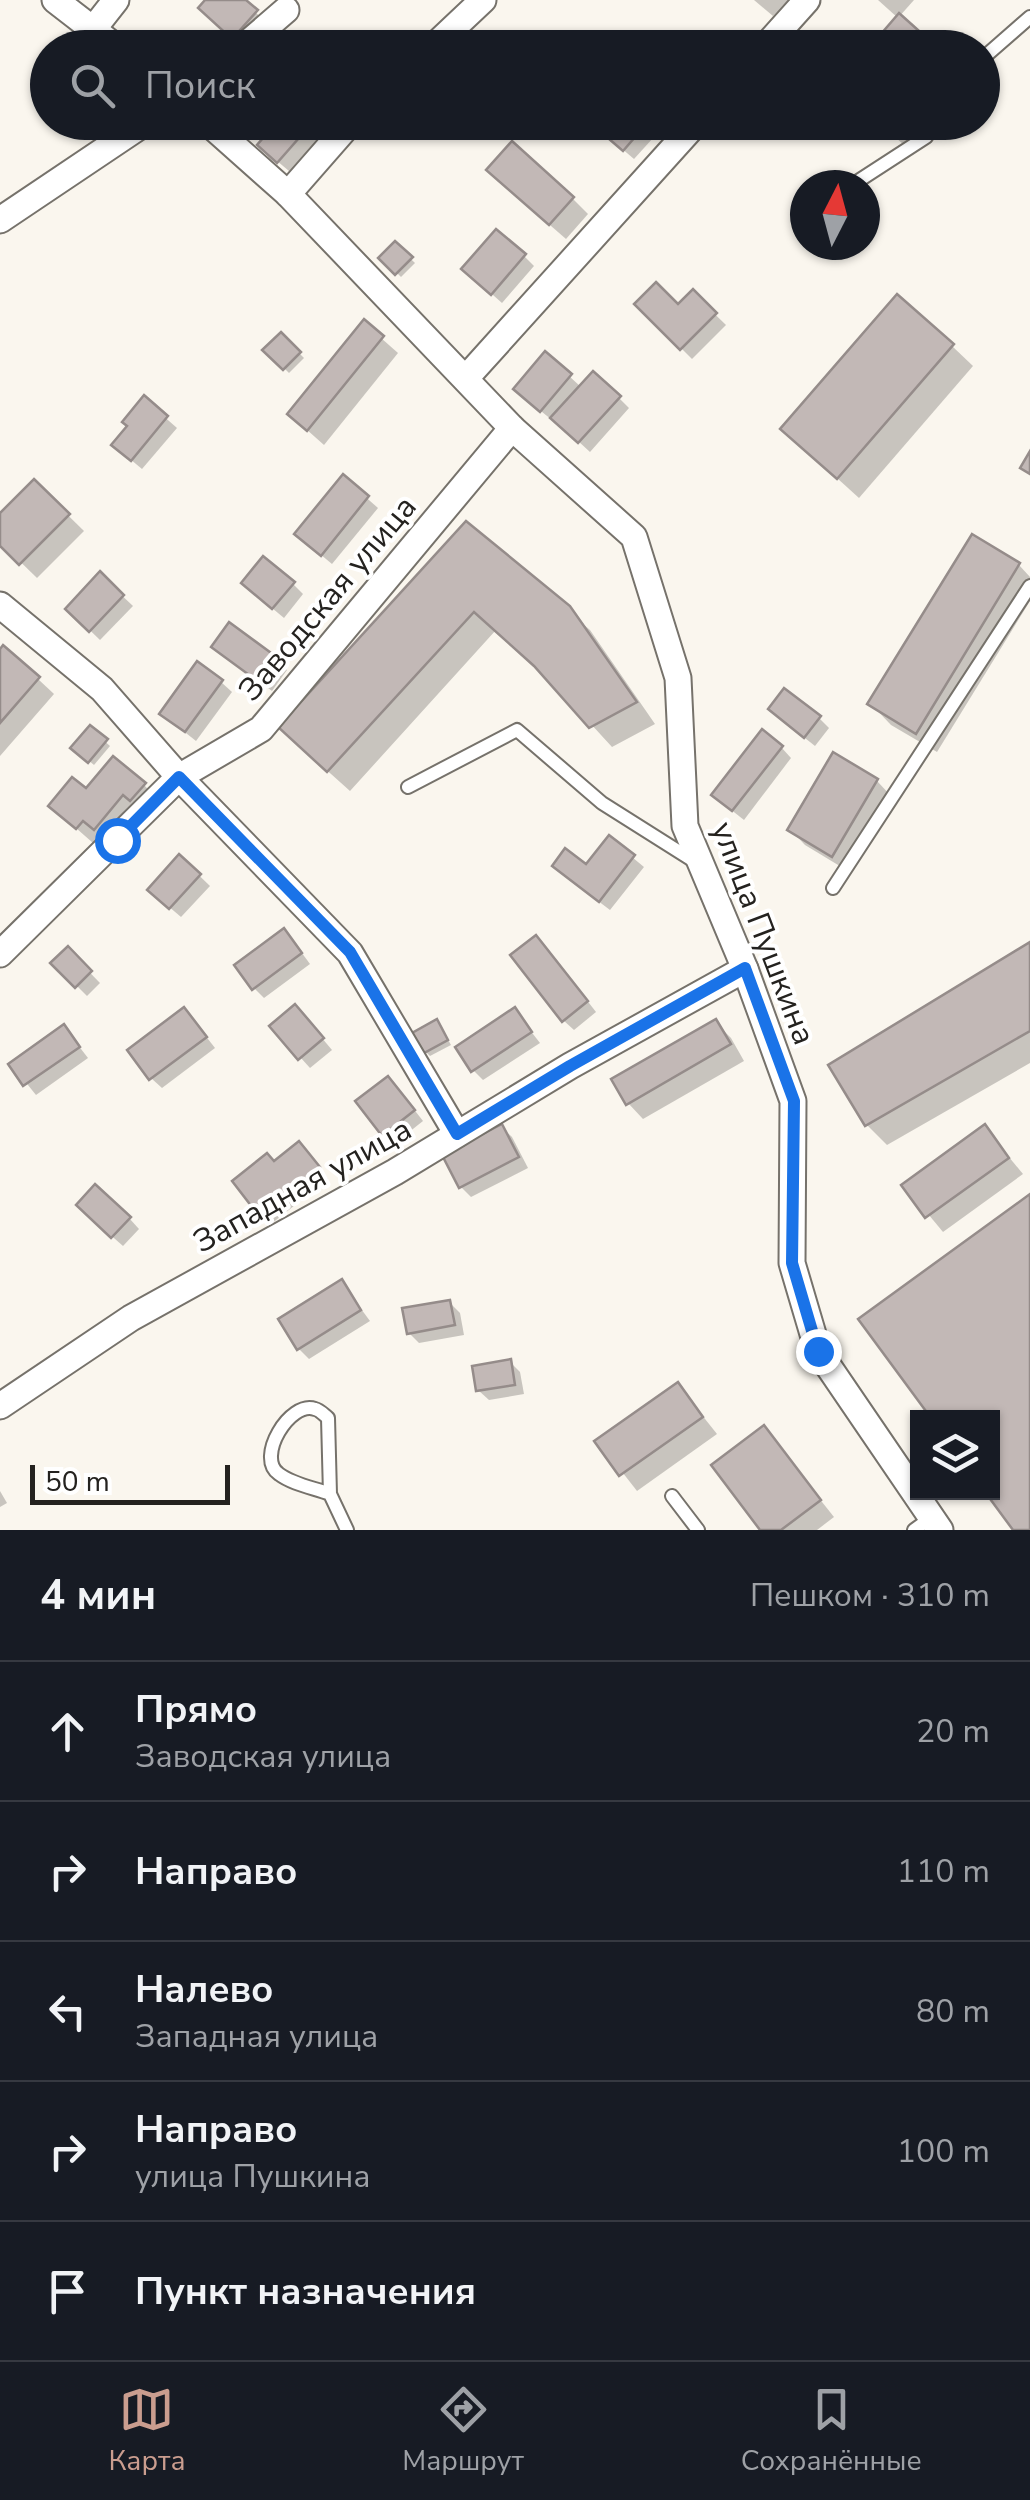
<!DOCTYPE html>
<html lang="ru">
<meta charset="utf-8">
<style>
body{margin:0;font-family:"Nunito Sans",sans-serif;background:#242831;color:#f1f3f6}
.controls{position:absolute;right:30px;bottom:30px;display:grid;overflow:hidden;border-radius:0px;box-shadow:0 2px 8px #0004}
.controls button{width:90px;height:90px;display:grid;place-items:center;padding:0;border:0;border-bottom:2px solid #363941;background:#171b24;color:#f1f3f6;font:50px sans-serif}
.compass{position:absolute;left:790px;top:170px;width:90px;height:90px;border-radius:50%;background:#171b24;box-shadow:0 2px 8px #0004;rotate:6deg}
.scale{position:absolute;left:30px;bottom:25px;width:200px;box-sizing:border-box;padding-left:10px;border:5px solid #24221f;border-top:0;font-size:28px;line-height:35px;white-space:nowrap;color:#24221f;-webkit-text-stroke:8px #fff;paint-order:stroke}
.stop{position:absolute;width:30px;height:30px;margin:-22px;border:8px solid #1a73e8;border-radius:50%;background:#fff}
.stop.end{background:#1a73e8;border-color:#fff;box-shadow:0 2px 10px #0008}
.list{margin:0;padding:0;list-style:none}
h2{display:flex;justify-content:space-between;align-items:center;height:130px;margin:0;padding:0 40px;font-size:42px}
h2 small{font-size:32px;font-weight:400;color:#9ea1a6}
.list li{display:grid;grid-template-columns:65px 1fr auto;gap:30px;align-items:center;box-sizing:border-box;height:140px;padding:0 40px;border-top:2px solid #363941}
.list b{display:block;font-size:38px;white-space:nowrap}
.list p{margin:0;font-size:32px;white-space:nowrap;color:#9ea1a6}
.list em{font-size:32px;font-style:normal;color:#9ea1a6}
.icon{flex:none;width:55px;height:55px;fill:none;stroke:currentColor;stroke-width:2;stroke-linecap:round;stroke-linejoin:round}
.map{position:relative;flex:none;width:1030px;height:1530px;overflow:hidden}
.search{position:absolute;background:#171b24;box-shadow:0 2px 8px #0004;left:30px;right:30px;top:30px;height:110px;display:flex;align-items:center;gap:25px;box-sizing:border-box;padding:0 35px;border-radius:55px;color:#9ea1a6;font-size:38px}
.sheet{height:830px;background:#171b24}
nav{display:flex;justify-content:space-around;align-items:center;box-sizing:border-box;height:140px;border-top:2px solid #363941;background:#171b24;font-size:28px;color:#9ea1a6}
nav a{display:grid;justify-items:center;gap:5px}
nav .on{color:#ca9d8f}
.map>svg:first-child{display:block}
</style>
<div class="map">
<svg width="1030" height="1530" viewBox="0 0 1030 1530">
<rect width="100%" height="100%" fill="#faf6ee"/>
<!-- shadow -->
<g fill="#0003">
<polygon points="208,0 242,0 266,22 244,47 211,18"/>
<polygon points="754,0 788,0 773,16"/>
<polygon points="878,0 914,0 898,18"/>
<polygon points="280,122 332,122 289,171 270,155"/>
<polygon points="600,122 658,122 663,127 634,159 607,136"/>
<polygon points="879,122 928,122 906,147"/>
<polygon points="505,186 572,198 588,214 566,239"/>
<polygon points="395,244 415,263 401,277 382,258"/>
<polygon points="524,256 534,266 502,303 475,279"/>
<polygon points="693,293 726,325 692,359 637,304 678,308"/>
<polygon points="364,323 398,353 324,445 306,429"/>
<polygon points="281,335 304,358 289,373 266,350"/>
<polygon points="952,346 973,366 859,498 783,429"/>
<polygon points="545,354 581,387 619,398 629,408 590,452 553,418 552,420 526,399"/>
<polygon points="144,399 177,428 142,469 124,454 130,426"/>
<polygon points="344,478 378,508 332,564 308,544"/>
<polygon points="34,482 84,531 37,578 0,542 0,516"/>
<polygon points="466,524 590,630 655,724 612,747 546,675 496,630 350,791 302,748"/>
<polygon points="973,537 1019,565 1030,577 1030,601 937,752 891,725 871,704"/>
<polygon points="100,575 133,606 100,640 68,609"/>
<polygon points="293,584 303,594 284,618 254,593"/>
<polygon points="214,647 276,660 287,670 272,691"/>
<polygon points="0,652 38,679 54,694 0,756"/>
<polygon points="221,682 232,692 196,741 162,714"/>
<polygon points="819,718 829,728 815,746 781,719"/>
<polygon points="90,728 110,746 94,765 74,748"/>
<polygon points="781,747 791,758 744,820 725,805"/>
<polygon points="877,781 892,797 848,871 805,845 790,829"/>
<polygon points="144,785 159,801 111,844 100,835 93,843 51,806 86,792"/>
<polygon points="609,838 644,867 610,910 565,876 587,867"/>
<polygon points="180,857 210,886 181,917 161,900"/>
<polygon points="293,941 310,964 264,998 254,988"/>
<polygon points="1030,945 1030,1063 887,1145 867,1125"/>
<polygon points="546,948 596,1012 574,1030 563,1020"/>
<polygon points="68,950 100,983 87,996 54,963"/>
<polygon points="515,1011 540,1043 483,1080 473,1070"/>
<polygon points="305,1018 332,1050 310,1068 273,1027"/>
<polygon points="194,1021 215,1048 162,1088 151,1078"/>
<polygon points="715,1022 731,1038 744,1061 643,1119 628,1103"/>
<polygon points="64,1027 88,1058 36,1095 11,1064"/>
<polygon points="441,1027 451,1045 430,1056 426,1052"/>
<polygon points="398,1089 423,1121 394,1144 384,1134"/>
<polygon points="501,1127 512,1137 528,1168 471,1197 461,1187"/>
<polygon points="984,1127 1023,1174 943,1232 904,1185"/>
<polygon points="309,1154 328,1179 271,1224 261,1214"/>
<polygon points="89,1216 129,1218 139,1229 123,1246"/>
<polygon points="341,1282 370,1321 309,1359 299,1349"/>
<polygon points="449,1302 460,1313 464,1335 419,1343 409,1333"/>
<polygon points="510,1362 520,1372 524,1394 489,1400 478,1390"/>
<polygon points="678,1385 717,1434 637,1491 598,1441"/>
<polygon points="763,1428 834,1517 817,1530 763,1530"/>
<polygon points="0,1491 7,1503 0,1507"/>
</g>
<!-- building -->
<g fill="#c2b8b6" stroke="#958c8a" stroke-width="2.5">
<polygon points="205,0 246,0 258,10 232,39 198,8"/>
<polygon points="899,13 938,48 869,48"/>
<polygon points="277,122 313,122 277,163 257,145"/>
<polygon points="597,122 648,122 623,151 594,126"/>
<polygon points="877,122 899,122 889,133"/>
<polygon points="512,141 574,197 549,225 486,170"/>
<polygon points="496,229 526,254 491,295 461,269"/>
<polygon points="395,241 413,257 395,275 378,258"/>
<polygon points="656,282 678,304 693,289 717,313 680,350 634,304"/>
<polygon points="897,294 954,344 837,479 780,429"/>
<polygon points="364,319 384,336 307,431 287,414"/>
<polygon points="281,332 301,352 283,370 262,350"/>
<polygon points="545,351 572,374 540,412 513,389"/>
<polygon points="593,371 621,396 578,443 550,418"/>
<polygon points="144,395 168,416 131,461 111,445 127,426 122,422"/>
<polygon points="1030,451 1030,474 1020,468"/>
<polygon points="343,474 369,496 321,556 294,534"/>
<polygon points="34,479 70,514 19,565 0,546 0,513"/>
<polygon points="466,521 570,606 637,702 589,728 534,666 474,612 327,772 278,727"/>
<polygon points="972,534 1020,563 916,734 867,704"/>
<polygon points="263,556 295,582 272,609 241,583"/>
<polygon points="100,571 124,595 89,632 65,609"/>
<polygon points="229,622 278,658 260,683 211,647"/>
<polygon points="3,645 40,677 0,723 0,649"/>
<polygon points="197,661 223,680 185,732 159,714"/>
<polygon points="784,688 821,716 804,738 768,709"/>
<polygon points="90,725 108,739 88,763 70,748"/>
<polygon points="762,729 783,746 732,811 711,795"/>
<polygon points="833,752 878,779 832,857 787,830"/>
<polygon points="113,756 146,783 130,801 123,795 94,830 83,821 76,829 48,806 72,777 86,788"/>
<polygon points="609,835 635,855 599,902 552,866 565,848 586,864"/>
<polygon points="179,854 201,874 169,909 147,890"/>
<polygon points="284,928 302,953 252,990 234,965"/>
<polygon points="536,935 588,1001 562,1022 510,955"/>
<polygon points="1030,942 1030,1031 865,1126 828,1065"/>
<polygon points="68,946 92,971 75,988 50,963"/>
<polygon points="295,1004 324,1038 298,1060 269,1026"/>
<polygon points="184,1007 207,1037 149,1080 127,1050"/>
<polygon points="515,1007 532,1032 471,1072 455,1047"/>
<polygon points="437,1019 448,1040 424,1053 412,1033"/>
<polygon points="716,1019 731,1044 626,1105 611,1079"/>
<polygon points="64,1024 80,1047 23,1086 8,1064"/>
<polygon points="388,1076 415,1110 382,1136 355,1101"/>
<polygon points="502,1124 519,1157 459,1188 442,1155"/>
<polygon points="985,1124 1009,1158 925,1218 901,1185"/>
<polygon points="299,1141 320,1167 259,1216 232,1181 267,1153 274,1161"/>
<polygon points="95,1184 131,1217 111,1238 76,1205"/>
<polygon points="1030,1194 1030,1530 1013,1530 985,1492 992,1492 992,1418 931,1418 858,1319"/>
<polygon points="342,1279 361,1310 297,1350 278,1319"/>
<polygon points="450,1300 455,1325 407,1334 402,1308"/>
<polygon points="511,1359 515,1385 476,1391 472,1366"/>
<polygon points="678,1382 703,1417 619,1476 594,1441"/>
<polygon points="764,1425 821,1500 781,1530 760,1530 711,1465"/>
</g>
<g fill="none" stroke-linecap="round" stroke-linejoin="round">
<!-- lane casing -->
<g stroke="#76726b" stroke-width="16">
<g id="lane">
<polyline points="982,59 1030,17"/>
<polyline points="852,185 926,137 936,122"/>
<polyline points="408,787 517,730 602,803 697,863"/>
<polyline points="833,888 1030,586"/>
<path d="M330,1494C314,1488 292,1484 279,1474C255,1458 290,1400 315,1409C320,1410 324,1415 328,1418L330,1494L347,1530"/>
<polyline points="672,1496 698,1530"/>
<polyline points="914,1530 932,1517"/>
</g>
</g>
<!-- street casing -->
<g stroke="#76726b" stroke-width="29">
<g id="street">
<polyline points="55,0 117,48"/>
<polyline points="94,28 116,0"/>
<polyline points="242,48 286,10"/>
<polyline points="432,48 483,0"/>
<polyline points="764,48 807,0"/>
<polyline points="207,122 288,194 512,428 634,537 678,678 685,826 745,969 793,1101 792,1263 818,1351 940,1530"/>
<polyline points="288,194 351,122"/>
<polyline points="0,220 146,122"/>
<polyline points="466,378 697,122"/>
<polyline points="0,605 102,689 179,777 350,953 457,1134"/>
<polyline points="0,954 179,777 261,729 512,428"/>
<polyline points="0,1406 131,1318 395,1172 570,1066 745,969"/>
</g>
</g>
<!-- lane -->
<use href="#lane" stroke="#fff" stroke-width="12"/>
<!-- street -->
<use href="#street" stroke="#fff" stroke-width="25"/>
</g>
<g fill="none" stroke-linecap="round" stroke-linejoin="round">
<!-- route -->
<polyline stroke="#1a73e8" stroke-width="12" points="117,840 179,777 350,952 457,1134 570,1066 745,968 794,1101 792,1263 818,1351"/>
</g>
<g text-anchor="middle" stroke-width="8" stroke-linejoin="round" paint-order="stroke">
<!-- street labels -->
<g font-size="32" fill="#24221f" stroke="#fff">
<text transform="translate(327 598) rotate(-50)" y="11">Заводская улица</text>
<text transform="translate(764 933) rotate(69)" y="11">улица Пушкина</text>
<text transform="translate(302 1185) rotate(-29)" y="11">Западная улица</text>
</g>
</g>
</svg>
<div class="controls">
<button><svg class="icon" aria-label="layers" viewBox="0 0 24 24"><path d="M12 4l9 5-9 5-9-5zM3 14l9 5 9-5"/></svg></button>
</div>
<svg class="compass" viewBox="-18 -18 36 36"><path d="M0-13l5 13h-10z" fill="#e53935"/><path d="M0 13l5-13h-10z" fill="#9ea1a6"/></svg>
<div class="scale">50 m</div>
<div class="stop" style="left:117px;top:840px"></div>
<div class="stop end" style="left:818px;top:1351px"></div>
<div class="search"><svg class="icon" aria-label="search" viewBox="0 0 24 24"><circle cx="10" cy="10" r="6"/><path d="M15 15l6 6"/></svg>Поиск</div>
</div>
<section class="sheet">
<h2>4 мин<small>Пешком · 310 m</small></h2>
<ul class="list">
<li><svg class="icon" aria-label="ahead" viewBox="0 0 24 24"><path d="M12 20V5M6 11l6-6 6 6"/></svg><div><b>Прямо</b><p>Заводская улица</p></div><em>20 m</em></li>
<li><svg class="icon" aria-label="right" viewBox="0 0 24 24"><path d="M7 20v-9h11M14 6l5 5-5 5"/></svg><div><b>Направо</b></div><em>110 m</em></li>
<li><svg class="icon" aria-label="left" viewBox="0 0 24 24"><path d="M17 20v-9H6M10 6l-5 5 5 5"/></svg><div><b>Налево</b><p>Западная улица</p></div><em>80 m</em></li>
<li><svg class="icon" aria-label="right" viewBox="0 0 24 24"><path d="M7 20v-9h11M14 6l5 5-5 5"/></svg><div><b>Направо</b><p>улица Пушкина</p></div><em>100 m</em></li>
<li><svg class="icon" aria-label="arrive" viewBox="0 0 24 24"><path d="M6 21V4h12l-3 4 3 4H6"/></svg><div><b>Пункт назначения</b></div></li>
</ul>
</section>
<nav>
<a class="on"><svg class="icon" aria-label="map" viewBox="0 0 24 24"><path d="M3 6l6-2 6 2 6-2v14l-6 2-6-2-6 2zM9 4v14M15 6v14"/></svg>Карта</a>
<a><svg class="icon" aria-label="directions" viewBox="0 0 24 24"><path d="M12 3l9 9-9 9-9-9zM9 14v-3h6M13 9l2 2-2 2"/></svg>Маршрут</a>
<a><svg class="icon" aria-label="saved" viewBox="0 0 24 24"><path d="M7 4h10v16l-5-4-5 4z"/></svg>Сохранённые</a>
</nav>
